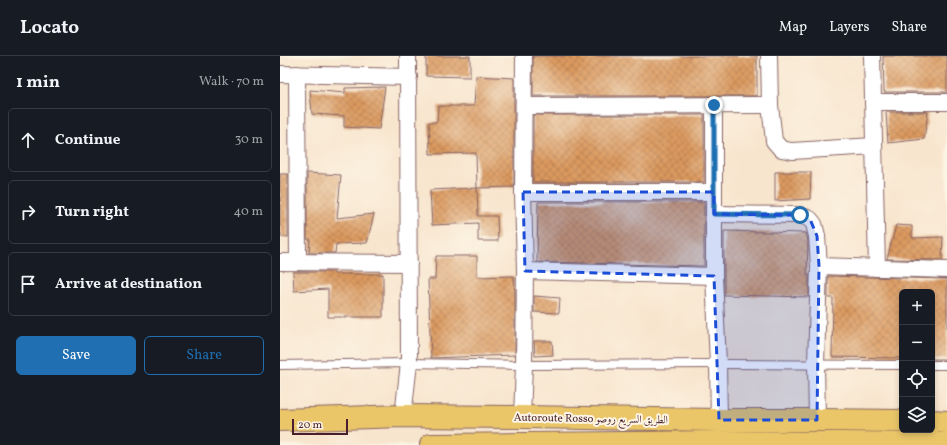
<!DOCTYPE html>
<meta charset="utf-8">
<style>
body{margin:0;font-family:Vollkorn,Amiri,serif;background:#20242c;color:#f1f3f6}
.controls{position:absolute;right:12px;bottom:12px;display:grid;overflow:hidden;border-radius:6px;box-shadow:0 2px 6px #0003}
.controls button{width:36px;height:36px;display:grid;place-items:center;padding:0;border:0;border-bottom:1px solid #363941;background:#171b24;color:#f1f3f6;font:20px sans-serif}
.scale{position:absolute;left:12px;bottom:10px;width:56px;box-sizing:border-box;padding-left:4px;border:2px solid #4a1f2b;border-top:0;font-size:11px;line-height:14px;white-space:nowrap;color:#4a1f2b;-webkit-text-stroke:3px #fcf5e5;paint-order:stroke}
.stop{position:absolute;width:12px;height:12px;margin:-9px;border:3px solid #1f6fb2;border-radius:50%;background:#fff}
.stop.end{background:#1f6fb2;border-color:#fff;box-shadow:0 1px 4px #0008}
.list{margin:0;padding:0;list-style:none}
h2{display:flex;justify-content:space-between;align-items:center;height:52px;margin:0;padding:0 16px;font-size:17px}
h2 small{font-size:13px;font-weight:400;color:#9ea1a6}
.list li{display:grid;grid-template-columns:26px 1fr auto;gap:12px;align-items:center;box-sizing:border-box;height:64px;margin:0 8px 8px;padding:0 8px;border:1px solid #363941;border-radius:6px}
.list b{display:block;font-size:15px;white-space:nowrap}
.list em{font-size:13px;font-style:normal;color:#9ea1a6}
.actions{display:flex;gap:8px;padding:12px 16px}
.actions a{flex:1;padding:9px 0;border:1px solid #1f6fb2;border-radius:6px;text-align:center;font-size:14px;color:#1f6fb2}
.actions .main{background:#1f6fb2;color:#fff}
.icon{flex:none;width:22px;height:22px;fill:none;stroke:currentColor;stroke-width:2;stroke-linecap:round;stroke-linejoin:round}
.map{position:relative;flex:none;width:667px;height:389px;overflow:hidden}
header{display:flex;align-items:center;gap:24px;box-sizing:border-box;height:56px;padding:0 20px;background:#171b24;border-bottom:1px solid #363941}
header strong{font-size:19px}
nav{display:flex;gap:22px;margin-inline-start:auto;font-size:14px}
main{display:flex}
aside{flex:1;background:#171b24}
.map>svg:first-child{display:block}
</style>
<header>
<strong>Locato</strong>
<nav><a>Map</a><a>Layers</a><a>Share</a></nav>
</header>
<main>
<aside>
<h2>1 min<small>Walk · 70 m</small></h2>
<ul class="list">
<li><svg class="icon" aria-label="ahead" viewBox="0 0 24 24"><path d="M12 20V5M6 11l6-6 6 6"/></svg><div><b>Continue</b></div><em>30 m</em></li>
<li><svg class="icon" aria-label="right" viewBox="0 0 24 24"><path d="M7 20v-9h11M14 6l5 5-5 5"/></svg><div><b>Turn right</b></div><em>40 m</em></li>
<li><svg class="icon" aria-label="arrive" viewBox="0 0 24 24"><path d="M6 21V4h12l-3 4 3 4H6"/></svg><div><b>Arrive at destination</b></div></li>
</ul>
<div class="actions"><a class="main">Save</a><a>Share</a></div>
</aside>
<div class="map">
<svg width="667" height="389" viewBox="0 0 667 389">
<defs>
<pattern id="building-cross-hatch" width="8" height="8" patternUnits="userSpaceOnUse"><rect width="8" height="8" fill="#db9a5f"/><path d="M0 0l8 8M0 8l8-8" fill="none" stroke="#b47d4f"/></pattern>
</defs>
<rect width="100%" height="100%" fill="#fcf5e5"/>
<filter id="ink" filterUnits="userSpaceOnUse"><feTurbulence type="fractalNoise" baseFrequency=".025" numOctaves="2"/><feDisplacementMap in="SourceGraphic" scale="8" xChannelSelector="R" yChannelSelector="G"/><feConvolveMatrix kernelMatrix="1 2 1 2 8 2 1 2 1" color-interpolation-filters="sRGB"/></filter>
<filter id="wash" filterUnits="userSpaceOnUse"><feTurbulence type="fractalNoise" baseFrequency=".012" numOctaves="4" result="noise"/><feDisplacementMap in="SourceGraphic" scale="16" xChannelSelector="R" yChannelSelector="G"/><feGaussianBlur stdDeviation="0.9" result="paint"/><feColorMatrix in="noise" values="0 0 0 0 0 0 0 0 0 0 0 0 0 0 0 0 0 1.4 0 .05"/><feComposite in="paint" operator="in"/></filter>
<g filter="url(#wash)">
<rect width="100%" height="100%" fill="#f8e5ce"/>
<g id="blocks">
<!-- building -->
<g fill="url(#building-cross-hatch)">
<polygon points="146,0 190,0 190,21 146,20"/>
<rect x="253" y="0" width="224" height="40"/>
<polygon points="603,0 667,0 667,36 604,36"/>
<polygon points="196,20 234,22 234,131 197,132 196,97 150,98 149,66 157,66 158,50 194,50"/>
<polygon points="105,31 99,73 64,71 64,60 32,58 30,34 65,37 65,32"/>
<polygon points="606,56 648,56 644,83 608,87"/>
<rect x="253" y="59" width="171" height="67"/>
<polygon points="495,116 531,116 530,143 495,145"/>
<polygon points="27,117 61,119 57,162 94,158 87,187 56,188 55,197 29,197 30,183 27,183"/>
<polygon points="0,118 8,118 8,181 1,181 1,177 0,177"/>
<polygon points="197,132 198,160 217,160 218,185 198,185 198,167 152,169 150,134"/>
<polygon points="258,146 424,146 424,210 257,206"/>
<polygon points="616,169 632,170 632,182 663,181 662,204 607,203"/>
<polygon points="444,175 526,177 528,185 527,218 529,218 529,241 444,239"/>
<polygon points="156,200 197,200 197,221 234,220 235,239 235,299 151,302 148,223 155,223"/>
<polygon points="13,216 54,216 54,218 103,218 103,261 48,261 48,233 14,235"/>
<polygon points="548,220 667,223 667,303 652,303 652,236 622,236 622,302 552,301 553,242 548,242"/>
<polygon points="254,240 280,242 279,257 254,256"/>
<polygon points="254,285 272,285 273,299 255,300"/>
</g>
</g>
</g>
<g filter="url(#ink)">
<use href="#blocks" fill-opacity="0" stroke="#876464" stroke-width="1"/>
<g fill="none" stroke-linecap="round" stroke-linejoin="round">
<!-- lane casing -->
<g stroke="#876464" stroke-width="10">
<g id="lane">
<polyline points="0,309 129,307 244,309 438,308 622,309"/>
<polyline points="652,309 667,309"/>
</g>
</g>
<!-- street casing -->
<g stroke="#876464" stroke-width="18">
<g id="street">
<polyline points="489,0 490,49 494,85 501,93 512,95 594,90"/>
<polyline points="592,0 597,212"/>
<polyline points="0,18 129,21"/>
<polyline points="17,18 18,206"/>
<polyline points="593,46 667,46"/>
<polyline points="434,49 434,220 438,308 439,364"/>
<polyline points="244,50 490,49"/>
<polyline points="243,136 434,136"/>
<polyline points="434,158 520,159 530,163 534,168 537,180 539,210 536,308 537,364"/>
<polyline points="0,206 129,207"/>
<polyline points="539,210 667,214"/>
<polyline points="245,215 434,220"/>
<polyline points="123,360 129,307 128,0"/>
<polyline points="242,361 244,309 245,215 243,136 244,0"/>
</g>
</g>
<!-- highway casing -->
<g stroke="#876464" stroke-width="24">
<g id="highway">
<polyline points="0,364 123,360 242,361 439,364 537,364 622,365"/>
<polyline points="652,365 667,366"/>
<polyline points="151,389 440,386 667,388"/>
</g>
</g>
<!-- lane -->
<use href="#lane" stroke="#fff" stroke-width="8"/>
<!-- street -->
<use href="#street" stroke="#fff" stroke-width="16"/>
<!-- highway -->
<use href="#highway" stroke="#eac669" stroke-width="22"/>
</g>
</g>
<g fill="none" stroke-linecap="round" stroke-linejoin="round" filter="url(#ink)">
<!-- route -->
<polyline stroke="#1f6fb2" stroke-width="5" points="434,49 434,158 520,159"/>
</g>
<!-- marked area -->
<path fill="#1d4ed8" fill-opacity="0.2" stroke="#1d4ed8" stroke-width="3" stroke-dasharray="8 5" stroke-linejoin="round" d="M243,136H434V158L520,159L530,163L537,180L539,210L537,364H439L434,220L245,215Z"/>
<g text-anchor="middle" stroke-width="4" stroke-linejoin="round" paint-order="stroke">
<!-- street labels -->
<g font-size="11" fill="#4a1f2b" stroke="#fcf5e5">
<text transform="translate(311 362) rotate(1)" y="4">Autoroute Rosso الطريق السريع روصو</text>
</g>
</g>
</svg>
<div class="controls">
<button>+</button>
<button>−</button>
<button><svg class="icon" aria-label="locate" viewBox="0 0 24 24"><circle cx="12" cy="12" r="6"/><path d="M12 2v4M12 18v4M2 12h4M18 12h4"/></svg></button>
<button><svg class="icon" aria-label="layers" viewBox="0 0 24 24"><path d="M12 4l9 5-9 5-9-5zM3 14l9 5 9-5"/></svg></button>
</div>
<div class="scale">20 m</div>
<div class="stop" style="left:520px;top:159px"></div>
<div class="stop end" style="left:434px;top:49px"></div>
</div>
</main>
